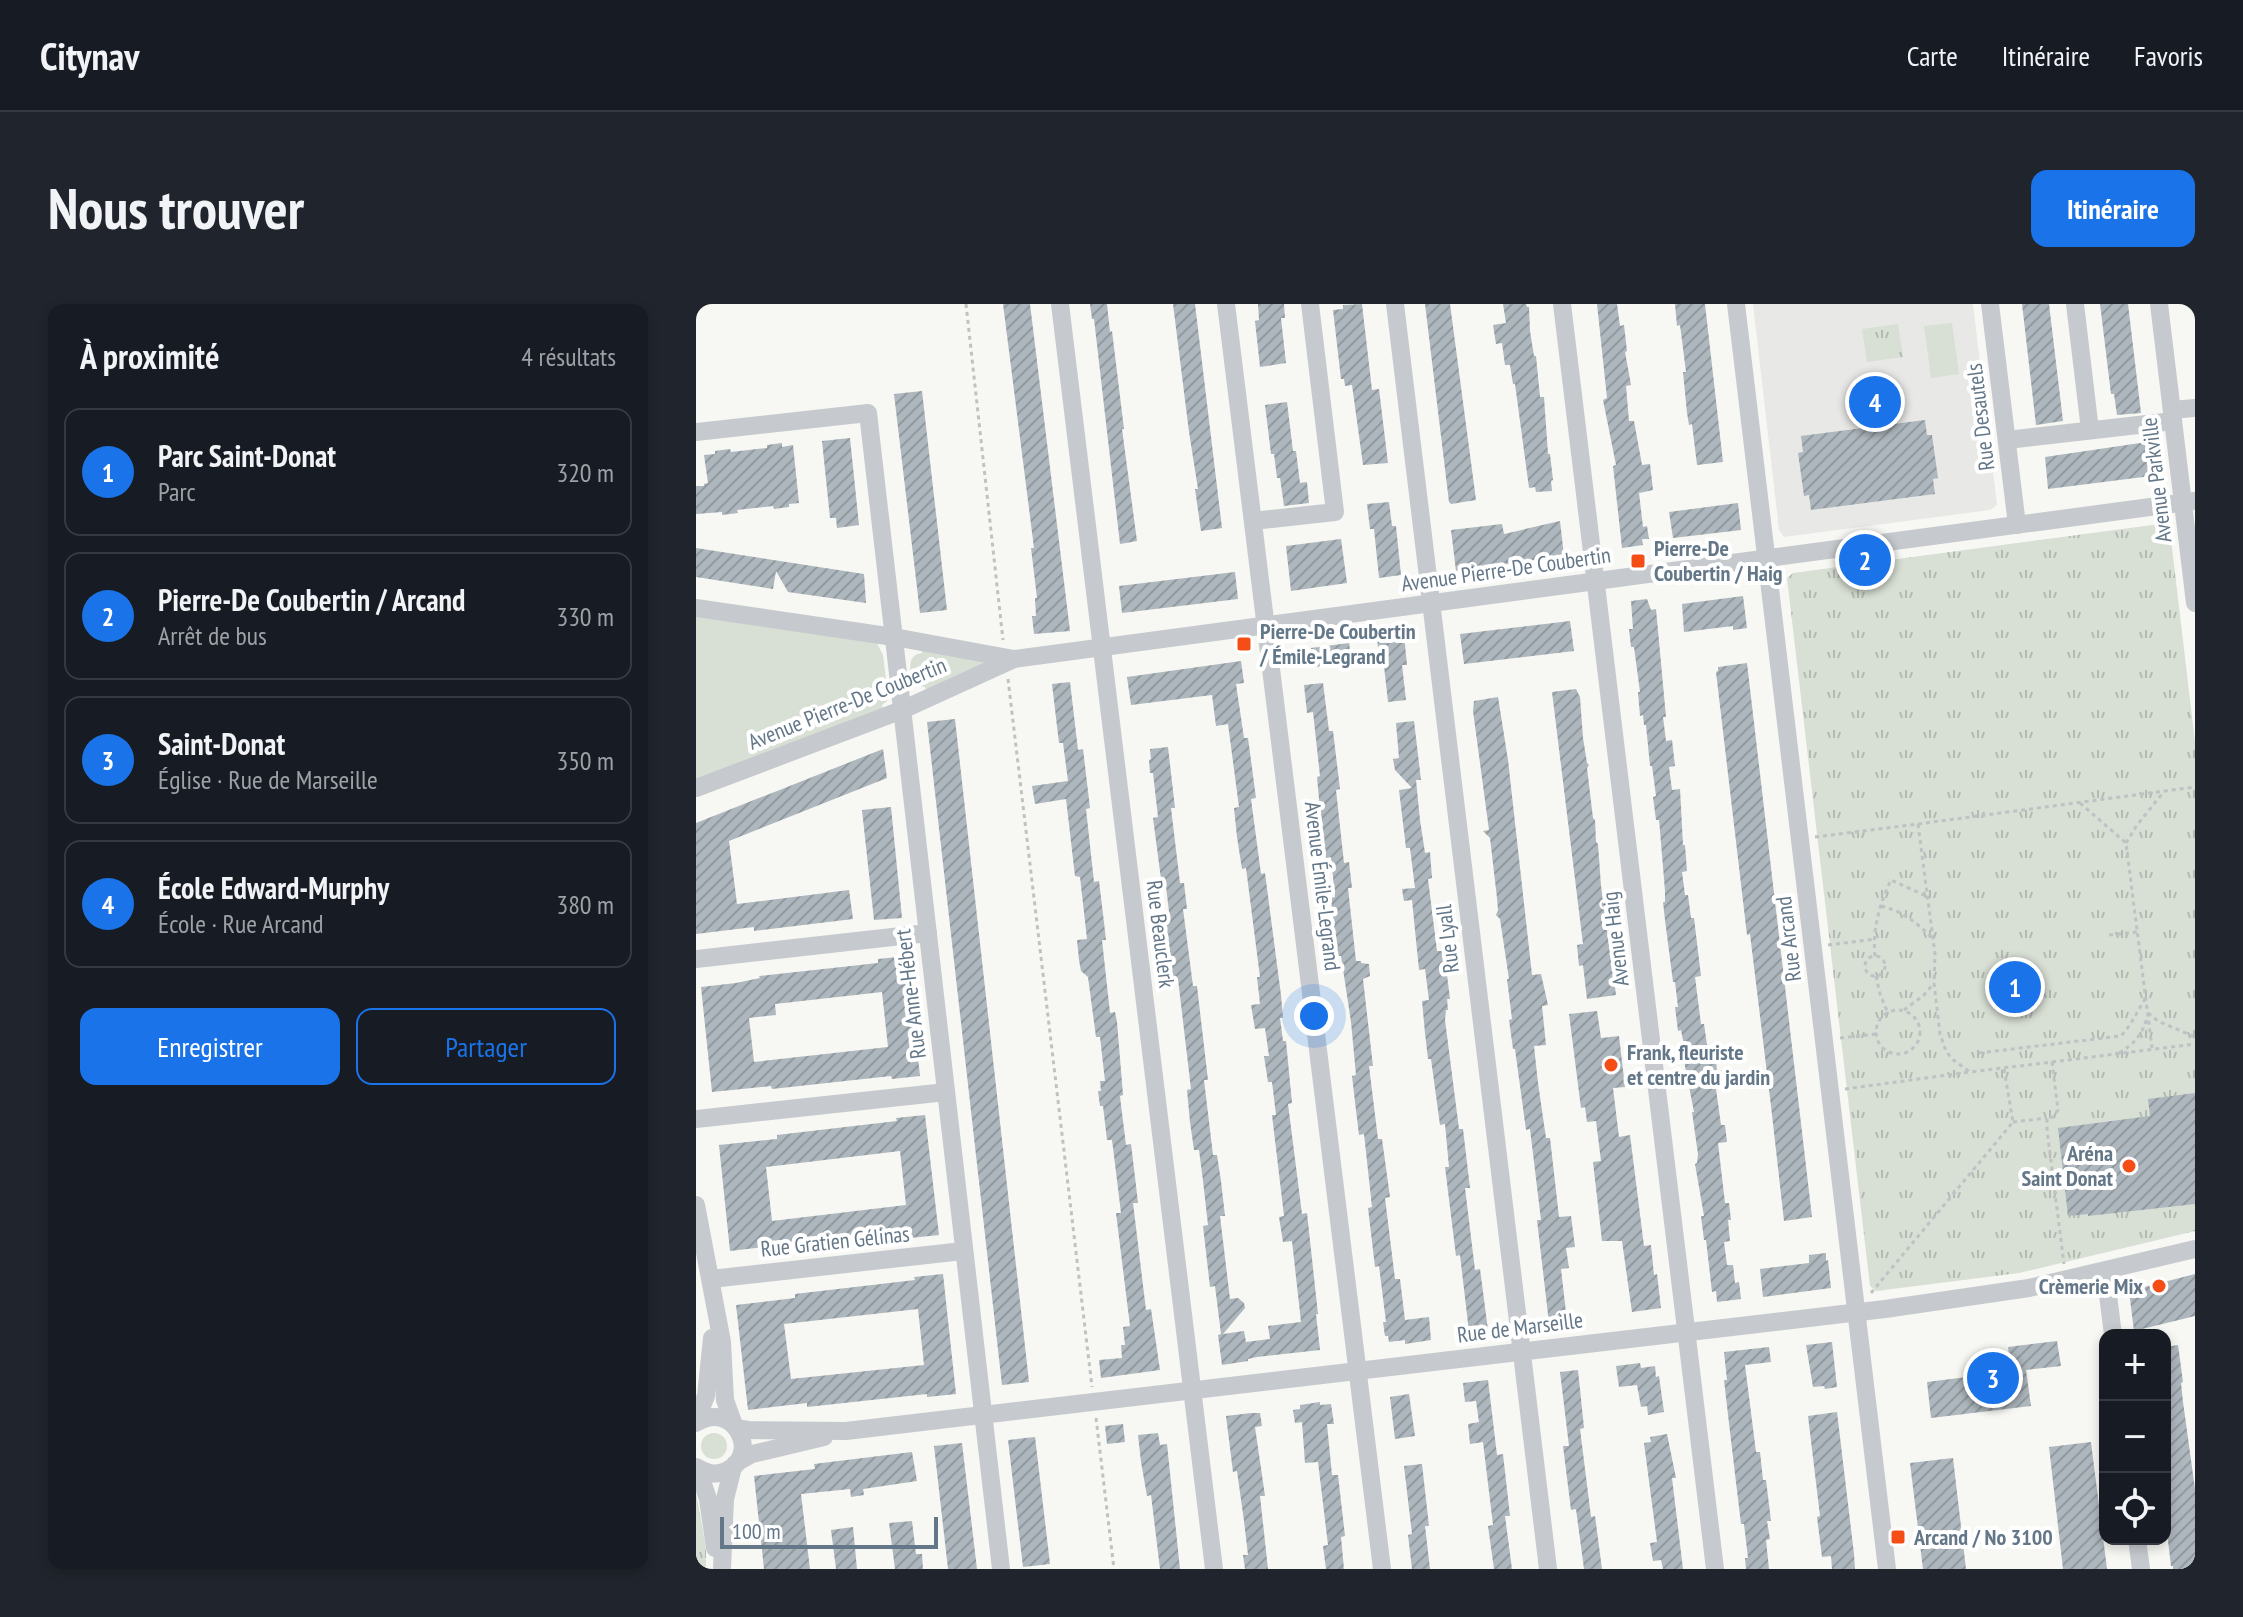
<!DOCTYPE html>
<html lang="fr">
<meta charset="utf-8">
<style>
body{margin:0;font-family:"PT Sans Narrow",sans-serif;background:#20242c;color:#f1f3f6}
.controls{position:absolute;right:24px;bottom:24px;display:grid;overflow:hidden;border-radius:16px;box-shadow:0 4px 12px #0003}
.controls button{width:72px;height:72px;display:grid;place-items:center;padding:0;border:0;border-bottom:2px solid #363941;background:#171b24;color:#f1f3f6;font:40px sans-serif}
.scale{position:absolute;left:24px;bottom:20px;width:218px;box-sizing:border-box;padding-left:8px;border:4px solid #637788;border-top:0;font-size:22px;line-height:28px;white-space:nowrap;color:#637788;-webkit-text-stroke:6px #fff;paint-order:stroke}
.you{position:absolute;left:618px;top:712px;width:28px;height:28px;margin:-20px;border:6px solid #fff;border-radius:50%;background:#1a73e8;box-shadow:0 0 0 12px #1a73e833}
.badge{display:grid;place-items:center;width:52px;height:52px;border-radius:50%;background:#1a73e8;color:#fff;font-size:26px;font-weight:700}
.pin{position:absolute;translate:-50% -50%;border:4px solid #fff;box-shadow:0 2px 8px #0006}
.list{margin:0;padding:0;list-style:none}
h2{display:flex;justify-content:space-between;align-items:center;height:104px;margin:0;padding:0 32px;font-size:34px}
h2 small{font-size:26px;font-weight:400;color:#9ea1a6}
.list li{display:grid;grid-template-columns:52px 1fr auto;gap:24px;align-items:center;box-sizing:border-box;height:128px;margin:0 16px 16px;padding:0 16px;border:2px solid #363941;border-radius:16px}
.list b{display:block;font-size:30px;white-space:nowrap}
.list p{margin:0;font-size:26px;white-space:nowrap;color:#9ea1a6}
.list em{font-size:26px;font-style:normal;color:#9ea1a6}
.actions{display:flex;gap:16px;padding:24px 32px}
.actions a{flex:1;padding:18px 0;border:2px solid #1a73e8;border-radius:16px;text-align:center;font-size:28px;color:#1a73e8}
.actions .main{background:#1a73e8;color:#fff}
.icon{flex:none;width:44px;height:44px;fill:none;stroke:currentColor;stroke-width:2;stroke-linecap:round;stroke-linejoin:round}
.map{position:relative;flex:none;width:1499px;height:1265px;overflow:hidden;border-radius:16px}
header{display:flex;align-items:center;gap:48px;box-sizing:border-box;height:112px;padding:0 40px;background:#171b24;border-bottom:2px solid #363941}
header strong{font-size:38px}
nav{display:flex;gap:44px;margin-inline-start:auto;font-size:28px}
.intro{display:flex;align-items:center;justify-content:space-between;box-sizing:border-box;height:192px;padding:0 48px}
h1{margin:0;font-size:56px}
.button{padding:20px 36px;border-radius:16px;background:#1a73e8;color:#fff;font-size:28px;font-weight:700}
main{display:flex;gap:48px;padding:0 48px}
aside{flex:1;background:#171b24;border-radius:16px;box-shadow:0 4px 12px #0003}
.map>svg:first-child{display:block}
</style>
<header>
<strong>Citynav</strong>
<nav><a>Carte</a><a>Itinéraire</a><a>Favoris</a></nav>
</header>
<div class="intro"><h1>Nous trouver</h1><a class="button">Itinéraire</a></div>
<main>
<aside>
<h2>À proximité<small>4 résultats</small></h2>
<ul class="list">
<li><span class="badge">1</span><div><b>Parc Saint-Donat</b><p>Parc</p></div><em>320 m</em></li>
<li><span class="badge">2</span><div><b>Pierre-De Coubertin / Arcand</b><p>Arrêt de bus</p></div><em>330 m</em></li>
<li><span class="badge">3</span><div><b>Saint-Donat</b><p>Église · Rue de Marseille</p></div><em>350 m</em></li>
<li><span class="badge">4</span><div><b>École Edward-Murphy</b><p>École · Rue Arcand</p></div><em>380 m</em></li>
</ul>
<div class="actions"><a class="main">Enregistrer</a><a>Partager</a></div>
</aside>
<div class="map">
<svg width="1499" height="1265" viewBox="0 0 1499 1265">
<defs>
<pattern id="park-tufts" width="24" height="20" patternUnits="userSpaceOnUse" patternTransform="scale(2)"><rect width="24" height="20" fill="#d8dfd4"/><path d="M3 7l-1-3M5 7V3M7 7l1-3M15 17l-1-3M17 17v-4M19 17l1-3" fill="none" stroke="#b3bab2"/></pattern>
<pattern id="building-hatch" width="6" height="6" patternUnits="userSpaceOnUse" patternTransform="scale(2)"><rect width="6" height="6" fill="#aeb7bd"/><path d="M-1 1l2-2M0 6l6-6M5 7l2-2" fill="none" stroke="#919a9f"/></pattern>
</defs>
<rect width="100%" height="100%" fill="#f7f7f3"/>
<!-- built -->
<polygon fill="#e8e9e7" points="1057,0 1277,0 1301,201 1294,206 1088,233 1083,226"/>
<!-- grass -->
<g fill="#d8dfd4">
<polygon points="1256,19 1263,70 1235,74 1228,22"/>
<polygon points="0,312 181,339 187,351 192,392 191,397 186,401 187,404 0,478"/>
<path d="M226,346L297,357L230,386L229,383L219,381C214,370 209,351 226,349Z"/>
<circle cx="18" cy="1142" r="13"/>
</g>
<!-- park -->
<g fill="url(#park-tufts)">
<polygon points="1202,20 1207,53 1171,58 1166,25"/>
<polygon points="1464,220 1469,220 1474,227 1499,438 1499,927 1323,969 1180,987 1174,982 1091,274 1097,269"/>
<polygon points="0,1188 10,1244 10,1265 0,1265"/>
</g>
<!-- building -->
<g fill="url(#building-hatch)" fill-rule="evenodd">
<polygon points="307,0 334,0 374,327 338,330 336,312 340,312 339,294 341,294 335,244 338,244"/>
<polygon points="394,0 411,0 414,28 416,27 428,125 426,125 441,237 424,240 398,15 396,15"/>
<polygon points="477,0 499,0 526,224 505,227 499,185 502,185 493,128"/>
<polygon points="562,0 588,0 589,14 585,14 590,59 564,63 559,17 563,16"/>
<polygon points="666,0 676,86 683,85 692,159 667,161 656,81 649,82 648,75 645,75 637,6 647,5 647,1"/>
<polygon points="729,0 754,0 780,196 755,200 753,198"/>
<polygon points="807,0 830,0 831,3 833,3 834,27 838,52 840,52 844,93 848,93 852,150 854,150 857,176 855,177 856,187 840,188 839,183 833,184 819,80 817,80 814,61 809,61 806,39 800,40 797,21 810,19"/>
<polygon points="901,0 921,0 924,22 928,21 931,47 929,48 935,81 930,82 933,117 938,117 946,161 954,160 957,186 943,189 947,223 951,222 953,235 946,235 947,241 926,244 917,162 920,161 907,96 911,94"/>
<polygon points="979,0 1009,0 1027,158 1001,161 996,120 993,121 991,109 987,68 990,68 984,21 981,22"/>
<polygon points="1326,0 1353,0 1367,117 1340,121"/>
<polygon points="1404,0 1432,0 1445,109 1421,111 1418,90 1415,90"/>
<polygon points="226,87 251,306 224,309 198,90"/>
<polygon points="591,98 597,147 600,147 604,179 611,178 613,199 588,202 584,174 581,174 578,150 575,150 569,101"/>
<polygon points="1229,116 1231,131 1236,131 1242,174 1237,175 1239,190 1115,206 1113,191 1108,192 1102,149 1107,148 1105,132"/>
<polygon points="154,134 163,221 141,224 140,214 134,214 126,137"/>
<polygon points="1451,138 1455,172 1352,185 1349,153"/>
<polygon points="86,139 86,143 97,141 103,199 93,200 93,203 78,205 77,202 41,206 42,209 26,211 26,208 0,210 0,182 8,182 8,180 12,179 8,151 19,150 19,147 34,145 35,148 71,144 71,141"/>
<polygon points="693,198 696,222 700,222 705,271 683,274 678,225 674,225 671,200"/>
<polygon points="1042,199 1045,226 977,234 973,208"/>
<polygon points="864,217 868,252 760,267 755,226 806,220 808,230"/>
<polygon points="645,235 651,279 595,287 590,242"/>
<polygon points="0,244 168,270 170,299 92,288 80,267 77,285 0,273"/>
<polygon points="539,268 542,295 426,309 423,282"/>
<polygon points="1047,292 1051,324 1037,326 1037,322 988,328 986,300"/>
<polygon points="951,295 955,306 960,305 970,413 967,413 970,437 976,436 979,462 973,463 976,486 984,485 987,541 989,541 991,567 986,568 989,591 992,591 995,614 998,614 1005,672 999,673 1005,720 1008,720 1012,748 1019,747 1021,767 1027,766 1029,784 1020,785 1025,821 1029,821 1031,838 1022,839 1029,899 1033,899 1035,916 1032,916 1034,937 1028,938 1031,961 1037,961 1039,979 1043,978 1045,995 1021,998 1020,987 1016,988 1010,936 1008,936 1005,912 1008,912 999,860 1001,859 1002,850 996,808 998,808 989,762 987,736 985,726 982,727 979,703 982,703 979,678 977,678 969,616 967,598 969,598 969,587 964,527 963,516 960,516 957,493 960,492 956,462 954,462 950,421 948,421 947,411 944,412 942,388 944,388 938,343 935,343 933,325 937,325 935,297"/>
<polygon points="874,317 878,347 768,360 764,330"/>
<polygon points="708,331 711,361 706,361 710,396 692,398 687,353 683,354 681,334"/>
<polygon points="653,339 656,358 618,363 615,344"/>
<polygon points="545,357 548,379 540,380 548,434 552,434 560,494 555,495 565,570 569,569 585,691 587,714 584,714 587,737 590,737 596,799 592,800 606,910 611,909 622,1010 620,1010 624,1046 561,1053 552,1055 552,1057 526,1061 522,1031 525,1030 519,982 514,983 507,922 512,921 507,877 503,846 498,846 494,818 491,786 495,785 482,675 477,675 474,650 470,617 474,616 469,574 465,575 457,514 462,513 457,469 454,469 453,456 455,455 454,445 472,443 479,504 475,504 484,579 488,579 491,605 487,605 497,682 501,682 512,776 508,776 517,851 521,851 525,877 529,912 524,912 534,995 542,994 548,999 549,1004 527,1030 548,1027 550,1038 574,1035 572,1022 605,1018 596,937 587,938 583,913 588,912 576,811 580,811 576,778 572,778 568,752 573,752 569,724 559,725 555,701 564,700 561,673 564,673 550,564 546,565 541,533 538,504 543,503 532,420 520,422 516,391 435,401 431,373"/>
<polygon points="1051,359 1116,913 1088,917 1075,802 1054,630 1051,631 1020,368 1022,367 1022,363"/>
<polygon points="374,378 382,446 387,445 394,504 390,505 398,578 403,577 407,610 410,636 406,636 414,709 419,708 421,718 427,791 424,792 425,801 430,841 435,840 439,873 442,899 437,899 446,973 450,1006 455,1005 464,1066 405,1074 403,1056 426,1054 425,1041 429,1041 427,1023 434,1022 420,909 425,909 420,868 416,836 411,836 407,802 404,802 402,787 405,787 404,777 409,777 404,733 400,733 392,673 385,667 383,656 381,636 391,635 384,573 379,572 370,495 339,500 336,482 372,477 367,439 363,439 356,380"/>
<polygon points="627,379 633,427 637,427 644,485 640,486 648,559 653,558 656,584 652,584 660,657 665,657 665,659 673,660 674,672 667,675 677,762 673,762 682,835 686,835 694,893 689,894 699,975 704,975 709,1016 733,1013 735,1036 709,1040 709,1036 693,1038 692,1032 689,1032 687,1018 690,1018 683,962 679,963 672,904 676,903 668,830 663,831 659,798 656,772 660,771 655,718 645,652 641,652 635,594 639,593 635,553 630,554 626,528 621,473 624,472 617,408 611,409 608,381"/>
<polygon points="880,385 884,393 887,434 891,459 893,461 891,464 897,514 899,516 900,538 902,540 905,582 920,691 891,695 887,661 883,662 881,641 887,640 856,388"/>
<polygon points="802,393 812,456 836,671 845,670 852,701 846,702 850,741 838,742 842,779 850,834 854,834 863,913 875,912 879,943 870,944 873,964 865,965 871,1017 853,1019 841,916 845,916 834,825 830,826 819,745 817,745 813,716 816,715 811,675 813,675 804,615 800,611 802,606 801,594 794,534 787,527 793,526 777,407 778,397"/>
<polygon points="259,415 333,1078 306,1081 231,418"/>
<polygon points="718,417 725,476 720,476 724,516 729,549 734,548 736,574 732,575 741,647 746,647 747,656 749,655 754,695 751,695 752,706 750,706 749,716 763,825 767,825 774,884 769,884 779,966 784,965 792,1026 773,1028 764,951 760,952 749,863 753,863 749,820 744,821 735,755 732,755 729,729 726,697 733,696 729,665 723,666 716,596 708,597 706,585 719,584 714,544 710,544 703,486 716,484 699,466 697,455 703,454 700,419"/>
<polygon points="187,445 191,474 33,537 41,600 153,586 157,615 58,627 58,623 0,630 0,519"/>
<polygon points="195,503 206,614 178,616 166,506"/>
<path d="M211,652L224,772L196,775L195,772L76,785L75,782L16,788L5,683L40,679L64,674L63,672L182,659V655ZM186,688L192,743L58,758L53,714L80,711L79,700Z"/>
<polygon points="901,707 905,734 923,732 929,783 917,784 923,833 934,831 948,942 955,941 958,971 961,970 965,1004 936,1008 926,937 906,937 897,858 905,857 900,817 891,818 889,803 885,804 873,710"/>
<polygon points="1499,789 1499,900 1392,912 1392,910 1372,912 1362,824 1454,812 1452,795"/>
<path d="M229,811L243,931L214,934L213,930L94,944L93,940L34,947L23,841L81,835V831L201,817L200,814ZM204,847L210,901L76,917L70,863Z"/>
<polygon points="1130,949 1130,957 1132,956 1135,984 1067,993 1064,965 1113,959 1113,951"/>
<path d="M247,970L260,1090L231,1093V1090L111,1103V1099L52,1106L40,1001L99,994V990L219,976L218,973ZM222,1005L228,1061L95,1075L88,1020Z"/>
<polygon points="1499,970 1499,1012 1438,1027 1433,987"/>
<polygon points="1361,1037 1365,1062 1330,1066 1335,1102 1235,1114 1231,1078 1295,1070 1294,1061 1314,1059 1312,1043"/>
<polygon points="1136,1038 1141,1083 1129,1085 1128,1082 1117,1083 1110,1041"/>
<polygon points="1482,1041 1487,1078 1485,1079 1487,1098 1499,1185 1499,1265 1477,1265 1477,1262 1475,1262 1469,1212 1469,1043"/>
<polygon points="1073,1043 1075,1058 1049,1061 1060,1148 1064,1148 1067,1176 1070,1176 1075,1217 1071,1217 1074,1235 1070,1236 1073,1265 1050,1265 1049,1254 1052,1254 1048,1220 1045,1220 1034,1128 1028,1076 1031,1076 1028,1048"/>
<polygon points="944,1059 945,1064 959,1062 960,1073 963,1072 968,1108 952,1111 951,1102 945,1103 941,1081 923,1083 920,1062"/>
<polygon points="882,1066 888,1124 884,1125 895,1213 899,1212 906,1265 888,1265 880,1205 875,1206 867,1142 873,1142 864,1068"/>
<polygon points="792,1076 801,1151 807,1150 814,1212 809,1212 816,1265 798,1265 792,1222 797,1221 787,1138 774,1140 772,1120 783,1118 780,1097 769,1098 767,1079"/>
<polygon points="713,1090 719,1132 699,1135 694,1093"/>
<polygon points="624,1098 624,1101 635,1100 638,1120 631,1120 636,1171 642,1171 649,1232 645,1233 648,1265 630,1265 627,1242 632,1241 622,1158 609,1159 606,1118 599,1119 597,1106 604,1105 604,1101"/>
<polygon points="1141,1108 1158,1250 1159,1265 1136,1265 1135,1252 1126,1253 1121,1213 1124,1212 1112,1112"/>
<polygon points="555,1109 564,1109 566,1122 559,1123 569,1192 564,1192 572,1265 549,1265 547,1251 552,1251 548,1217 541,1167 537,1168 530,1112"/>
<polygon points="427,1120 429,1138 411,1140 409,1122"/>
<polygon points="462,1129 464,1141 471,1140 484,1265 464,1265 455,1191 451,1192 445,1158 442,1131"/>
<polygon points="971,1130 980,1174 976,1174 987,1265 967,1265 965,1256 957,1257 954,1239 961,1238 948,1139 955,1138 954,1133"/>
<polygon points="339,1133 354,1260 327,1263 312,1136"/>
<polygon points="1395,1138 1411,1265 1367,1265 1353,1143"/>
<polygon points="266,1139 281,1265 252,1265 238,1142"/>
<polygon points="216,1148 221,1177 167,1185 168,1191 155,1193 154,1185 105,1190 114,1265 68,1265 58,1172 119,1165 118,1160"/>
<polygon points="1257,1154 1270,1265 1227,1265 1214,1159"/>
<polygon points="726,1160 733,1222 729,1222 734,1265 716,1265 712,1231 716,1230 708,1162"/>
<polygon points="216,1217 220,1250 226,1250 227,1265 199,1265 193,1219"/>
<polygon points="157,1223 161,1265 140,1265 135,1226"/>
</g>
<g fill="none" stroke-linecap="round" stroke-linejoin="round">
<!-- path -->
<g stroke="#bfc2c4" stroke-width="3" stroke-dasharray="4 4" stroke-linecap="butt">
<polyline points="270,0 307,336"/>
<polyline points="312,375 396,1083"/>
<polyline points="1384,499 1430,539 1456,744"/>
<polyline points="1222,520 1499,483"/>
<polyline points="1119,533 1222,520 1239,650 1238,679 1244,730 1250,747 1256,755 1274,768 1356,758 1362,806 1357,813 1351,814 1351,826 1368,960"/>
<polyline points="1430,539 1441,521 1466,490"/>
<path d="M1185,602C1206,607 1220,618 1235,633"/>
<polyline points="1413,631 1441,628"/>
<polyline points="1132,641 1179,635"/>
<circle cx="1179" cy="662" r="10"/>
<path d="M1179,652C1176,626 1184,599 1195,576L1230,592"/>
<polyline points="1180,672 1184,690 1191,707"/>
<circle cx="1202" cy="728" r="22"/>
<polyline points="1208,706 1228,691 1238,679"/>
<polyline points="1452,709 1462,717 1499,733"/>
<polyline points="1144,734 1180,730"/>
<polyline points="1283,749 1425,732 1434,721 1450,693"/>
<path d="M1423,749C1438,740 1447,730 1451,713"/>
<polyline points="1356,758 1499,740"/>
<polyline points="1149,785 1274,768"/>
<polyline points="1317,818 1351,814"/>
<polyline points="1175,989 1317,818 1308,765"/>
<polyline points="400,1114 418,1265"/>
</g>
<!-- minor -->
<g stroke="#c6cace" stroke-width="18">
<polyline points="364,0 518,1265"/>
<polyline points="530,0 686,1265"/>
<polyline points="699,0 852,1265"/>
<polyline points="866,0 1019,1265"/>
<polyline points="1040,0 1191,1265"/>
<polyline points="1294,0 1321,221"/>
<polyline points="1379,0 1394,126"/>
<polyline points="1463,0 1499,299"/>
<polyline points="1476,106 1499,104"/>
<polyline points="0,128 172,109 305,1265"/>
<polyline points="1311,136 1477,117"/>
<polyline points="557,217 639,208 614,0"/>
<polyline points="0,304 198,333 318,355"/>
<polyline points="0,484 206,406 318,355 1499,197"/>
<polyline points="0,655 232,629"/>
<polyline points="0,815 250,788"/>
<polyline points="0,901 26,1038 29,1096 38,1121"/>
<polyline points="1409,967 1417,1031"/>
<polyline points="15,975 267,947"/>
<polyline points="0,1116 10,1092 16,1034"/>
<path d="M0,1119C38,1095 66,1151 30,1167C19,1172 10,1169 0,1163"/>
<polyline points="40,1124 52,1126 150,1127 1189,1005 1333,984 1499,945"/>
<polyline points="40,1159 56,1150 128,1133"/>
<polyline points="2,1165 12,1195 19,1244"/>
<polyline points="1441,1235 1445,1265"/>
<polyline points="26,1265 29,1195 37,1163"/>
</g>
</g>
<!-- markers -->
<g fill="#f44d16" stroke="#fff" stroke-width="3">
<rect x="934" y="249" width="16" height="16" rx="4"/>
<rect x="540" y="332" width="16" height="16" rx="4"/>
<circle cx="915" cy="761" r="8"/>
<circle cx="1433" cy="862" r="8"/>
<circle cx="1463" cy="982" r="8"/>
<rect x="1194" y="1225" width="16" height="16" rx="4"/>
</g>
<g text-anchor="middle" stroke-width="8" stroke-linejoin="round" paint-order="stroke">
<!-- street labels -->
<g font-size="22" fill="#637788" stroke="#fff">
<text transform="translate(1284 113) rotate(-97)" y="8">Rue Desautels</text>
<text transform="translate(1460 176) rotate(-97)" y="8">Avenue Parkville</text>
<text transform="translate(810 265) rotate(-8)" y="8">Avenue Pierre-De Coubertin</text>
<text transform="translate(151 399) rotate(-22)" y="8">Avenue Pierre-De Coubertin</text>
<text transform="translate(627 582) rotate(83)" y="8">Avenue Émile-Legrand</text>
<text transform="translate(465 630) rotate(83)" y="8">Rue Beauclerk</text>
<text transform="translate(751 635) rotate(-97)" y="8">Rue Lyall</text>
<text transform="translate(919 635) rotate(-97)" y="8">Avenue Haig</text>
<text transform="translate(1092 635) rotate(-97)" y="8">Rue Arcand</text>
<text transform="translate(214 690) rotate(-97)" y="8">Rue Anne-Hébert</text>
<text transform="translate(139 937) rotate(-6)" y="8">Rue Gratien Gélinas</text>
<text transform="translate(824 1023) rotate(-7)" y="8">Rue de Marseille</text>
</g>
<!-- poi labels -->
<g font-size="22" font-weight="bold" fill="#637788" stroke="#fff" text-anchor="start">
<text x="958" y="252">Pierre-De<tspan x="958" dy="25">Coubertin / Haig</tspan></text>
<text x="564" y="335">Pierre-De Coubertin<tspan x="564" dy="25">/ Émile-Legrand</tspan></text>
<text x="931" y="756">Frank, fleuriste<tspan x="931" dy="25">et centre du jardin</tspan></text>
<text x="1417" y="857" text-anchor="end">Aréna<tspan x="1417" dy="25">Saint Donat</tspan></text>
<text x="1447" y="990" text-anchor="end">Crèmerie Mix</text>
<text x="1218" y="1241">Arcand / No 3100</text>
</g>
</g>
</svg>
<div class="controls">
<button>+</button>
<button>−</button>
<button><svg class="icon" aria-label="locate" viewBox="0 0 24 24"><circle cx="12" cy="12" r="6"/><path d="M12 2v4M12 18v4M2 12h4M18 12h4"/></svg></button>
</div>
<div class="scale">100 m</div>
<div class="you"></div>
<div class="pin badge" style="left:1319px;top:683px">1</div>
<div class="pin badge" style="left:1169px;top:256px">2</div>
<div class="pin badge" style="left:1297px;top:1074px">3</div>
<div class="pin badge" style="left:1179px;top:98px">4</div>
</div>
</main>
